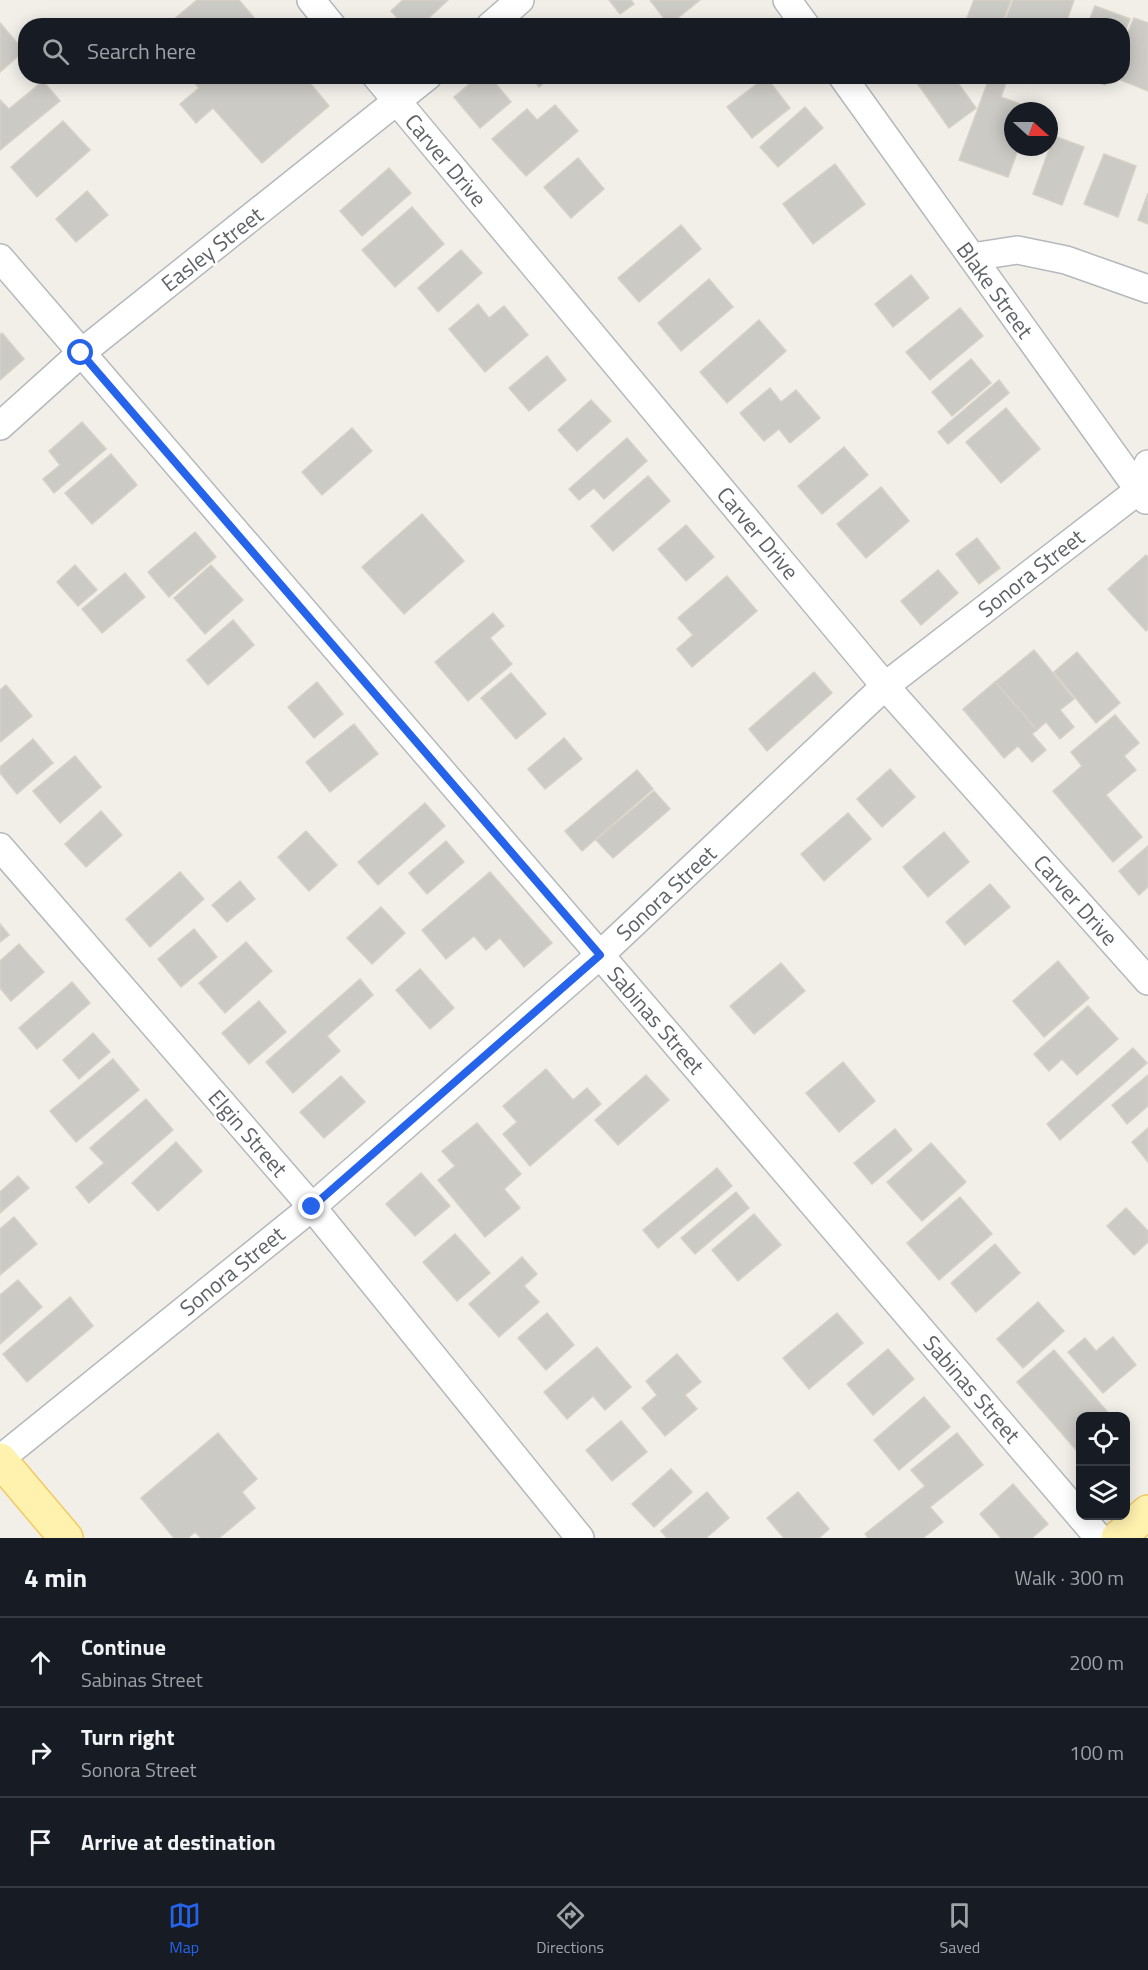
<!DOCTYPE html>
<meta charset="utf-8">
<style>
body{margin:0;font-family:"Titillium Web",sans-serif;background:#242831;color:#f1f3f6}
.controls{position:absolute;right:18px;bottom:18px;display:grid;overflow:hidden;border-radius:12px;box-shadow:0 3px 15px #0003}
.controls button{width:54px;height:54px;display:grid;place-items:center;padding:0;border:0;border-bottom:2px solid #363941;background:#171b24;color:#f1f3f6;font:30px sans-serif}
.compass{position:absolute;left:1004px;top:102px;width:54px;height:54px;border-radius:50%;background:#171b24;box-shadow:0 3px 15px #0003;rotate:111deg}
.stop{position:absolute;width:18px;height:18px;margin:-14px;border:4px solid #2563eb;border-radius:50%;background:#fff}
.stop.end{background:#2563eb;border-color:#fff;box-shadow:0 2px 6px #0008}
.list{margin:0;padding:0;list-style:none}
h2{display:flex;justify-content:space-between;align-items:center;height:78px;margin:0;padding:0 24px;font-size:26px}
h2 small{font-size:20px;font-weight:400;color:#9ea1a6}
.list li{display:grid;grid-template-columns:39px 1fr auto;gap:18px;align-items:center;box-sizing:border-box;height:90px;padding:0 24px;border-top:2px solid #363941}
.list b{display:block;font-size:22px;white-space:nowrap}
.list p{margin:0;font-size:20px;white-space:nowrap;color:#9ea1a6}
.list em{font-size:20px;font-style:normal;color:#9ea1a6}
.icon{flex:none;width:33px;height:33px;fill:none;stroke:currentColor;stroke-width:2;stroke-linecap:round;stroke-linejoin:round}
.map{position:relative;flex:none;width:1148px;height:1538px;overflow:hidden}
.search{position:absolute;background:#171b24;box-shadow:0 3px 15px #0003;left:18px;right:18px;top:18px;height:66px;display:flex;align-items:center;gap:15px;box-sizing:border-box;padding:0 21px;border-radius:24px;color:#9ea1a6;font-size:22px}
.sheet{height:348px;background:#171b24}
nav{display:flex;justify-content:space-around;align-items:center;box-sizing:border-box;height:84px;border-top:2px solid #363941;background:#171b24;font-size:16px;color:#9ea1a6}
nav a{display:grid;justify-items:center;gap:3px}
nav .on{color:#2563eb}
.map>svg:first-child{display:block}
</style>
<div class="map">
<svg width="1148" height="1538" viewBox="0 0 1148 1538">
<rect width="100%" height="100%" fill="#f1efe8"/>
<!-- building -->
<g fill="#cccac5" stroke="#d6d1c6" stroke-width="1.5">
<polygon points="197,0 239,0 261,26 166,26"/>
<polygon points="403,0 448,0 420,26 405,26 391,11"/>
<polygon points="609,0 631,0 634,4 620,14"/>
<polygon points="650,0 700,0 669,25"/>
<polygon points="974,0 1011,0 1001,26 987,26 967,18"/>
<polygon points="1013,0 1074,0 1065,26 1003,26"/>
<polygon points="1095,6 1130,19 1122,38 1122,26 1087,26"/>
<polygon points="1134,18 1148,23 1148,91 1111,76 1122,76 1122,47"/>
<polygon points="0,23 24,51 0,72"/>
<polygon points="189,76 304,76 329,106 262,163 213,108 196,123 180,104 199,88"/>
<polygon points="479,76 505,76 496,84 511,102 480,128 454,97"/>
<polygon points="531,76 553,76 539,87"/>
<polygon points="912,76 953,76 976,108 949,128"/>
<polygon points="990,76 1007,80 1001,97 1033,109 1032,111 1013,111 1013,147 1019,147 1008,177 959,160"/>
<polygon points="1082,76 1108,76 1105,85"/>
<polygon points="766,77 790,108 752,138 727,107"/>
<polygon points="43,81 60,101 0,150 0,100 9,109"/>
<polygon points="555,105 578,131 526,176 492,139 527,109 537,120"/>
<polygon points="805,107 823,128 778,167 760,147"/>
<polygon points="63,121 90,150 37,197 11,167"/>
<polygon points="1054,136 1084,147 1062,205 1033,194"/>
<polygon points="1104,154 1136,166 1118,217 1084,204"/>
<polygon points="578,158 604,189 571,218 544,187"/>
<polygon points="835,164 865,204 813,244 783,204"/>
<polygon points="389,168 411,193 362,236 340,211"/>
<polygon points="87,191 108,215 76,242 56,219"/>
<polygon points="1148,193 1148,224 1138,220"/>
<polygon points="412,207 444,244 395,287 362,250"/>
<polygon points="681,225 701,249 639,302 618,278"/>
<polygon points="461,250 482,273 438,312 418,288"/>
<polygon points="911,275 929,298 893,327 875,304"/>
<polygon points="709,279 733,307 681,351 658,323"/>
<polygon points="478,304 489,318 504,306 528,335 485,372 449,329"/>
<polygon points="960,308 983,336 930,380 906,352"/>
<polygon points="759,320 786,351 727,403 700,372"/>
<polygon points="2,333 24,359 0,380 0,335"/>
<polygon points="547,356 566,380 529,411 509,388"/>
<polygon points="971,359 991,383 952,416 932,392"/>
<polygon points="999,380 1009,393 948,444 938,432"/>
<polygon points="770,388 781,402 796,390 820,418 790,443 779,429 764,441 740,413"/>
<polygon points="591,400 611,421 577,451 558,430"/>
<polygon points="1006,408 1040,449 1001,483 966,442"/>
<polygon points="82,422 106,449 54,493 43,479 60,465 49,451"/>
<polygon points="352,428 372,451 322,495 302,472"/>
<polygon points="627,438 647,461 604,499 594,488 579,500 569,489"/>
<polygon points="844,447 868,475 822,514 798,486"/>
<polygon points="111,454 137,485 92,524 65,493"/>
<polygon points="648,476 670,501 613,551 591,526"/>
<polygon points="881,487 909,521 866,558 837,524"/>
<polygon points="422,514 464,561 404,614 362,567"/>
<polygon points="686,525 714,557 686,581 658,549"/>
<polygon points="195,532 216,557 169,597 148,572"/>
<polygon points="977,538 1000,568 979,584 956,554"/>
<polygon points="1146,555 1148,557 1148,629 1146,631 1108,589"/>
<polygon points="75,565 97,590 78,606 57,582"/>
<polygon points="211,565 243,600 205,634 174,598"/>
<polygon points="938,570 958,593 921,625 901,601"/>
<polygon points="125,573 145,597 102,633 82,609"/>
<polygon points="727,576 757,611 692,667 677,649 693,635 678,618"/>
<polygon points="493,613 504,626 490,638 512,664 468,701 435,662"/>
<polygon points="233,620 254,645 208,685 187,660"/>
<polygon points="1034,650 1074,699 1060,710 1074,727 1060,739 1046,722 1037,730 995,682"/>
<polygon points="1077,652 1120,703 1096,723 1054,672"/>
<polygon points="814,672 832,693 767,751 749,729"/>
<polygon points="511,673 546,714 516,739 481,698"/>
<polygon points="317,682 343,714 314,738 288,707"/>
<polygon points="995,682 1037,730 1032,734 1046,750 1032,762 1018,746 1004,758 963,709"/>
<polygon points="6,685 32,716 0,742 0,690"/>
<polygon points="1115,715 1139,743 1124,756 1136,770 1106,795 1142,837 1113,862 1053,791 1082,766 1071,752"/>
<polygon points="354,724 378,754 330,792 306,762"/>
<polygon points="564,738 582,759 545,789 528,769"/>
<polygon points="33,739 53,763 17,794 0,773 0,767"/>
<polygon points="75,756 101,787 60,823 33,791"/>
<polygon points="890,769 915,797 882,827 857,799"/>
<polygon points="637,770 653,789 582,851 565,831"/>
<polygon points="654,791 670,809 613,858 596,840"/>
<polygon points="425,803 445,826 378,885 358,862"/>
<polygon points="101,811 122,835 86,867 65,844"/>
<polygon points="848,813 871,839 824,881 801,854"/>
<polygon points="306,831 337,865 309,891 278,857"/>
<polygon points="944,832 969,862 928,897 903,867"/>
<polygon points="446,841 464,862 427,894 409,873"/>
<polygon points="1148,846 1148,887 1139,895 1119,871"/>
<polygon points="180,872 204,899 150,947 126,919"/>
<polygon points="490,872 552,943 524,967 500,938 486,950 474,936 446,959 422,930"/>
<polygon points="240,881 255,899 227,922 212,905"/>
<polygon points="990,884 1010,907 965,945 946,922"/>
<polygon points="381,907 405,933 372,964 347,938"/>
<polygon points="0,924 9,935 0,942"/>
<polygon points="194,929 217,957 181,987 158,959"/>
<polygon points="246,942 272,971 225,1013 199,983"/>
<polygon points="19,944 44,972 11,1001 0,988 0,961"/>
<polygon points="1058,961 1089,998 1044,1037 1013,1001"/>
<polygon points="781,963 805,991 754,1034 730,1006"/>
<polygon points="420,969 454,1008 430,1029 396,990"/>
<polygon points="360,979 373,995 327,1036 340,1051 293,1093 266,1062"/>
<polygon points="72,982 90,1003 37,1049 19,1028"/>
<polygon points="259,1001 286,1032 249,1064 222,1033"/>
<polygon points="1088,1006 1118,1039 1077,1075 1062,1059 1049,1071 1034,1054"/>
<polygon points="93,1033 110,1052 79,1079 63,1060"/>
<polygon points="1133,1048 1147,1063 1060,1140 1047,1124"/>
<polygon points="113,1059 139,1090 76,1142 50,1111"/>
<polygon points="843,1062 875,1101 839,1132 806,1093"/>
<polygon points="546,1069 573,1100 587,1088 601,1104 530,1166 503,1134 517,1122 503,1106"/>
<polygon points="646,1075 669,1100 618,1145 595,1120"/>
<polygon points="1148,1075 1148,1106 1127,1124 1112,1105"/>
<polygon points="341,1076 365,1102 324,1138 300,1112"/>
<polygon points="146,1099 173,1130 89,1203 76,1187 104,1163 90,1148"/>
<polygon points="477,1123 521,1174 504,1189 520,1208 485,1237 438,1180 455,1166 442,1151"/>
<polygon points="1148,1128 1148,1162 1132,1142"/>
<polygon points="895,1129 912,1150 872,1184 854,1163"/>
<polygon points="176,1142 202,1171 158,1211 132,1183"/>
<polygon points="931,1143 966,1182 922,1221 887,1182"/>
<polygon points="717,1168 732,1186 658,1248 643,1230"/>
<polygon points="421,1173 450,1206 415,1236 386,1204"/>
<polygon points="18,1176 29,1188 0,1213 0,1192"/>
<polygon points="736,1192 749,1208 695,1254 681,1238"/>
<polygon points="960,1197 992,1234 939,1280 907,1243"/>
<polygon points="1126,1208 1148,1231 1148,1242 1134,1255 1107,1226"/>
<polygon points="754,1214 781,1245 738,1281 712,1250"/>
<polygon points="14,1217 37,1244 0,1275 0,1229"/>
<polygon points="455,1234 490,1273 457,1301 423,1262"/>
<polygon points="995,1244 1020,1273 976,1312 951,1283"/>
<polygon points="522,1257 537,1274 524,1286 539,1302 499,1337 469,1304"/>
<polygon points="18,1280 42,1307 0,1344 0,1295"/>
<polygon points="70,1297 93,1326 27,1382 3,1354"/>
<polygon points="1038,1302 1064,1331 1023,1368 997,1339"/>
<polygon points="547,1313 574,1345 546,1370 518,1338"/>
<polygon points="837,1313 863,1343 809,1389 783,1358"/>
<polygon points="1113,1337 1136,1365 1103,1393 1068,1352 1085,1338 1096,1351"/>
<polygon points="597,1347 631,1387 605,1410 593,1396 567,1419 544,1392"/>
<polygon points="888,1349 914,1379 873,1415 847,1384"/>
<polygon points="1054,1350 1111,1416 1080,1416 1080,1449 1078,1452 1017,1382"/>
<polygon points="677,1354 701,1382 685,1395 697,1409 665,1436 642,1408 657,1395 646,1381"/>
<polygon points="924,1397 950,1427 899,1470 874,1440"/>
<polygon points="621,1421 647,1452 612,1481 586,1450"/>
<polygon points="218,1433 257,1479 242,1492 255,1508 219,1538 201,1538 195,1532 188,1538 174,1538 141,1498"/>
<polygon points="957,1433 983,1465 930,1507 943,1522 923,1538 868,1538 865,1534 925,1486 911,1470"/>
<polygon points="671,1469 692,1492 654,1527 632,1504"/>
<polygon points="1013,1484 1048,1524 1032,1538 1001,1538 980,1514"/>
<polygon points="707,1492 729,1518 706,1538 667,1538 661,1531"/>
<polygon points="798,1492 829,1529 819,1538 784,1538 767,1518"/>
</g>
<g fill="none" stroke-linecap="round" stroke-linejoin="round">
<!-- minor casing -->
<g stroke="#b5b8bc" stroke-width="30">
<g id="minor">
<polyline points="311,0 332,26"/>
<polyline points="787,0 806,26"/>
<polyline points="490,26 520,0"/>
<polyline points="376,76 885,686 1148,981"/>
<polyline points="842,76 1146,500"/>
<polyline points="972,257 1017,250 1066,260 1148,289"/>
<polyline points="0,258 600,955 1099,1538"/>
<polyline points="0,426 81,353 428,76"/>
<polyline points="0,847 312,1207 580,1538"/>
<polyline points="0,1459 312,1207 600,955 885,686 1139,490 1148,464"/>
</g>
</g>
<!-- major casing -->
<g stroke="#f2c960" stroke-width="36">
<g id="major">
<polyline points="0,1460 66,1538"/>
<polyline points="1118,1538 1148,1512"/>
</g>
</g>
<!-- minor -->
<use href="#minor" stroke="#fff" stroke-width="27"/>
<!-- major -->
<use href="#major" stroke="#fff2af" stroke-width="33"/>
</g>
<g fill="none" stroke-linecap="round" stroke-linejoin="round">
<!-- route -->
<polyline stroke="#2563eb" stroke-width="8" points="81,353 600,955 312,1207"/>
</g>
<g text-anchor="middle" stroke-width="4.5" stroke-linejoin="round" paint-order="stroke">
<!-- street labels -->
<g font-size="22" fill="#5f6368" stroke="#fff">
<text transform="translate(446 160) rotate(50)" y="8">Carver Drive</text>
<text transform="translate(212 249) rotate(-38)" y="8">Easley Street</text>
<text transform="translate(995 290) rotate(54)" y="8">Blake Street</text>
<text transform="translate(758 533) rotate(50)" y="8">Carver Drive</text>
<text transform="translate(1031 573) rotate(-38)" y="8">Sonora Street</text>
<text transform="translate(666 893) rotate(-43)" y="8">Sonora Street</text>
<text transform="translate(1076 900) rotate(48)" y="8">Carver Drive</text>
<text transform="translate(656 1020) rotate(49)" y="8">Sabinas Street</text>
<text transform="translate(248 1133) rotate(49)" y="8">Elgin Street</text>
<text transform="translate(232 1271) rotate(-39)" y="8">Sonora Street</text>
<text transform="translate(972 1389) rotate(49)" y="8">Sabinas Street</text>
</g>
</g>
</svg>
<div class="controls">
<button><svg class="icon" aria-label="locate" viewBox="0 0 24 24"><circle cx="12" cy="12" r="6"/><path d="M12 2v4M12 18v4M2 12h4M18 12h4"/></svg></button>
<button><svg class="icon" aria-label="layers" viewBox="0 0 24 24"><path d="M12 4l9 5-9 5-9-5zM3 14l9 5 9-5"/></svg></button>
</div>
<svg class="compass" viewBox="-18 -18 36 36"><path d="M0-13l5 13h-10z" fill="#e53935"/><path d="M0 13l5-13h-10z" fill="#9ea1a6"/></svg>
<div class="stop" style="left:81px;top:353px"></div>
<div class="stop end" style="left:312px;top:1207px"></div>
<div class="search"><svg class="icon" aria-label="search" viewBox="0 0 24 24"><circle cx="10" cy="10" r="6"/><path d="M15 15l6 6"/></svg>Search here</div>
</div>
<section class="sheet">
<h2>4 min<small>Walk · 300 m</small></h2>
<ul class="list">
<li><svg class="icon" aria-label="ahead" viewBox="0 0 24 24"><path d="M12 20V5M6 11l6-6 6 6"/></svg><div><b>Continue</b><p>Sabinas Street</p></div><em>200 m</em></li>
<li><svg class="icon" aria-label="right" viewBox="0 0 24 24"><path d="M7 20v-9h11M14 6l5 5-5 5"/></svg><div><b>Turn right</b><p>Sonora Street</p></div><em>100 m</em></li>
<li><svg class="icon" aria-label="arrive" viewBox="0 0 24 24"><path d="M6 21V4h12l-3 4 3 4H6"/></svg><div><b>Arrive at destination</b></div></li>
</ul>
</section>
<nav>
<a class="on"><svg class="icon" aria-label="map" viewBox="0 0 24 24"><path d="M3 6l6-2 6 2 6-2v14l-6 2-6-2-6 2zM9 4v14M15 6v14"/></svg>Map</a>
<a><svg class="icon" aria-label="directions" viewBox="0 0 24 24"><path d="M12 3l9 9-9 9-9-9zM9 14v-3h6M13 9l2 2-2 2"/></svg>Directions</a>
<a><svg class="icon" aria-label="saved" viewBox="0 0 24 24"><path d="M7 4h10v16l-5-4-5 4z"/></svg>Saved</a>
</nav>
